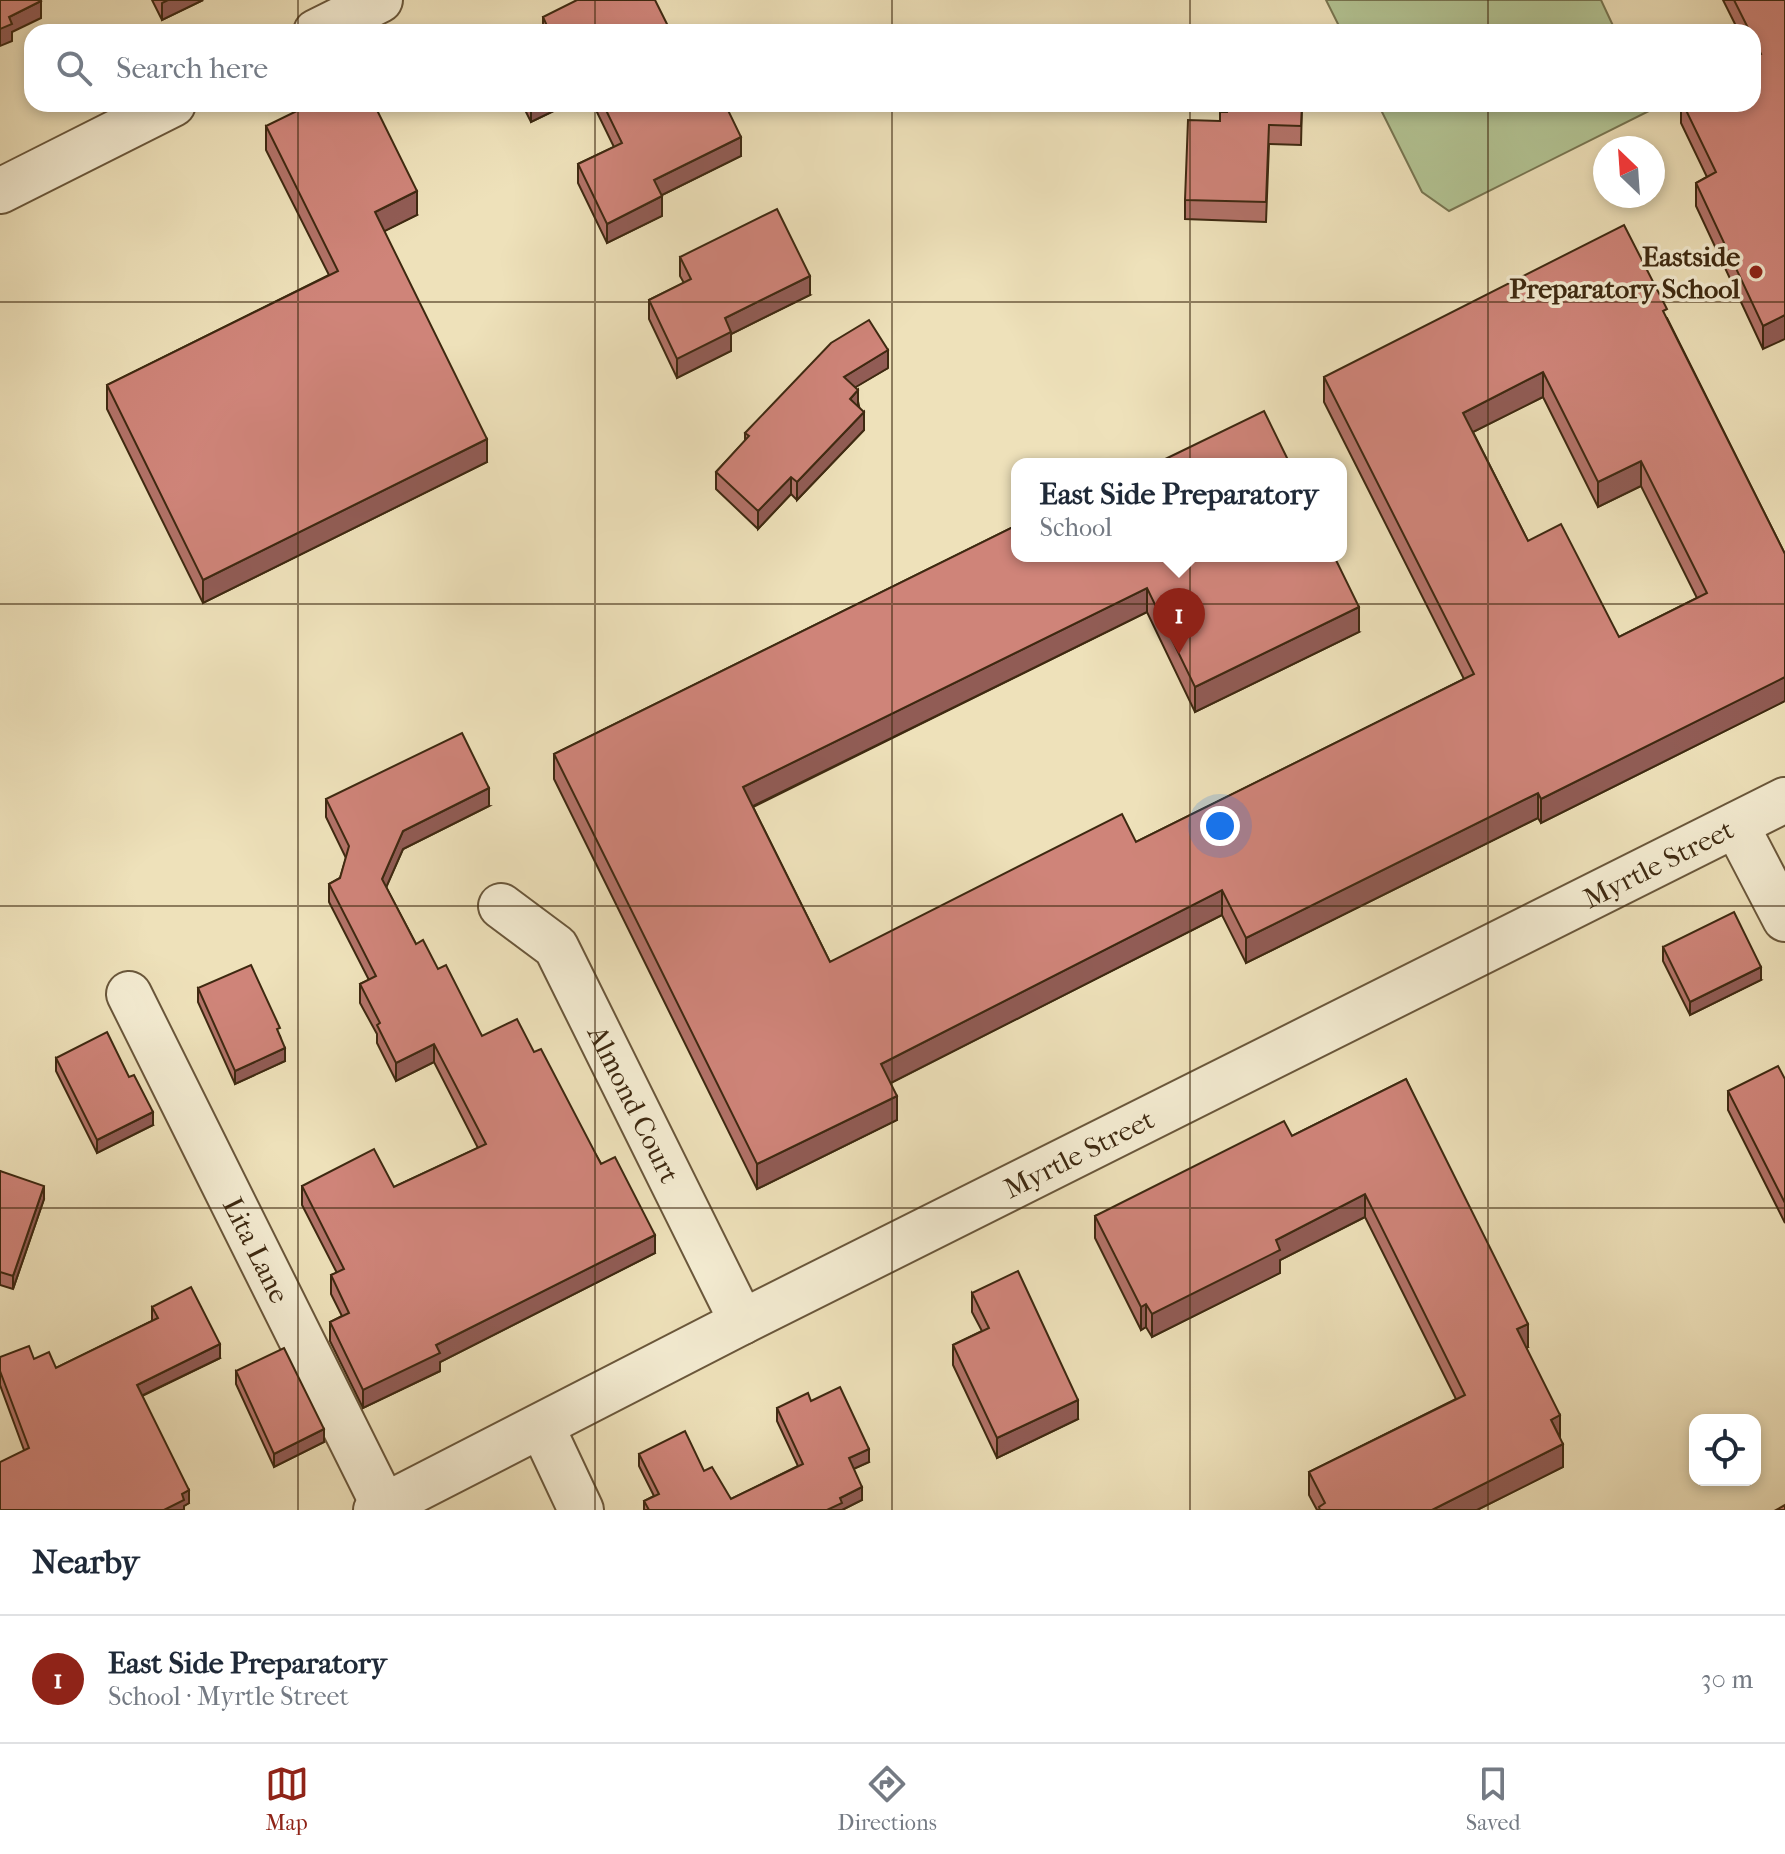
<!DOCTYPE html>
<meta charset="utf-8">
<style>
body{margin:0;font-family:"IM FELL French Canon",serif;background:#f2f2f3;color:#1f2937}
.controls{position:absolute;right:24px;bottom:24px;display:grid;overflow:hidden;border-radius:16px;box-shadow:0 4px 12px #0003}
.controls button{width:72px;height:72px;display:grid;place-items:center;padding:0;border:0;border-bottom:2px solid #e0e1e3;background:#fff;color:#1f2937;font:40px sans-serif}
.compass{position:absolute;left:1593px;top:136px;width:72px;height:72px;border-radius:50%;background:#fff;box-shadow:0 4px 12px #0003;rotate:335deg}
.you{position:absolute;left:1220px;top:826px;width:28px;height:28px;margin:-20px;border:6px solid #fff;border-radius:50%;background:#1a73e8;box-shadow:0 0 0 12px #1a73e833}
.badge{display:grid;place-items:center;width:52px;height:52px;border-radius:50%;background:#8f2418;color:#fff;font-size:26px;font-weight:700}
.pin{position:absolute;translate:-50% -66px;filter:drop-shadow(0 2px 4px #0008)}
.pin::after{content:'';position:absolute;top:42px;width:28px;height:24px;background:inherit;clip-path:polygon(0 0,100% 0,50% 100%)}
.popup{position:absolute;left:1011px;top:458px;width:336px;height:104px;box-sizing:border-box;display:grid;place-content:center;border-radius:16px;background:#fff;filter:drop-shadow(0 2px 6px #0005);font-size:26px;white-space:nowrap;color:#747a83}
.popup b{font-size:30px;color:#1f2937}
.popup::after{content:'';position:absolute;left:50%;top:100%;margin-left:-16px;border:16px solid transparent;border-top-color:#fff}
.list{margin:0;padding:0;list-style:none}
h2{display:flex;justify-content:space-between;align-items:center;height:104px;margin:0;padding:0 32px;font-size:34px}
h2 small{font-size:26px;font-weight:400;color:#747a83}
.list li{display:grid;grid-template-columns:52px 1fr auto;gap:24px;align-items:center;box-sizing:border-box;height:128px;padding:0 32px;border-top:2px solid #e0e1e3}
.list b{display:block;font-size:30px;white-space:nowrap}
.list p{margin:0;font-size:26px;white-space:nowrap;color:#747a83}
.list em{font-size:26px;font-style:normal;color:#747a83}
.icon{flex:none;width:44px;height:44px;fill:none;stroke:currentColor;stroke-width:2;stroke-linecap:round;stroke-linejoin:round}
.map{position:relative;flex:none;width:1785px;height:1510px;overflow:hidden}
.search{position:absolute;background:#fff;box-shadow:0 4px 12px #0003;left:24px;right:24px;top:24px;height:88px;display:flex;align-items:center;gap:20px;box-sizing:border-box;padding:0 28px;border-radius:24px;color:#747a83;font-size:30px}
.sheet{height:232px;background:#fff}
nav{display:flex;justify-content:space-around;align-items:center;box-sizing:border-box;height:112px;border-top:2px solid #e0e1e3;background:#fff;font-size:22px;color:#747a83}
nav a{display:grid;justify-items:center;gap:4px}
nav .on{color:#8f2418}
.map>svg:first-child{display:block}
</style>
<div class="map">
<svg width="1785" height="1510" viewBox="0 0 1785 1510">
<rect width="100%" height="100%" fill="#eee1ba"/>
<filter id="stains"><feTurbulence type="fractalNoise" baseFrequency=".0025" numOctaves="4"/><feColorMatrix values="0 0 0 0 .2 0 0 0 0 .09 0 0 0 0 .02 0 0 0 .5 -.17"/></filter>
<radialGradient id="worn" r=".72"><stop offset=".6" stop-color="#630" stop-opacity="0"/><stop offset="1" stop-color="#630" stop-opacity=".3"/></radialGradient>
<!-- green -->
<g fill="#b3c494" stroke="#787652" stroke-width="2">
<polygon points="1326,0 1601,0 1616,32 1342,32"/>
<polygon points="1378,104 1651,104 1653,109 1449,211 1422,192"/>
</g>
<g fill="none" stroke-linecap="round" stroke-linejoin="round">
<!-- street casing -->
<g stroke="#6a573b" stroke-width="48">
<g id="street">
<polyline points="316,32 380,0"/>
<polyline points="0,191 173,104"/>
<polyline points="1736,825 1785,919"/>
<path id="s1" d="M501,906L556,947L742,1322"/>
<path id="s2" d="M129,994L384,1506"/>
<polyline points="542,1427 581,1510"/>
<path id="s3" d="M376,1510L742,1322L1785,800"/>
</g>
</g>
<!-- street -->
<use href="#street" stroke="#f4ecd2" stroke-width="44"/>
</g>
<!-- wall -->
<g fill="#b27268" stroke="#3e2911" stroke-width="2" fill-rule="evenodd">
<polygon points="152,0 203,0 162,20"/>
<polygon points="1723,0 1785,0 1763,349 1696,206 1696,183 1707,177 1681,123 1681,104 1753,104 1753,32 1739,32"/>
<polygon points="543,17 671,32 543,31"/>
<polygon points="522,104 568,104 531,122"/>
<polygon points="593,104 725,104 741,156 662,195 662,216 607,243 578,183 578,164 614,147"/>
<polygon points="1302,104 1301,145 1269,144 1266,222 1185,219 1185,200 1220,121 1227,112"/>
<polygon points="266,126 417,215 384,231 487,462 203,603 107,409 107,385 329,275 266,150"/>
<polygon points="680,257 810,295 731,334 731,351 677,378 649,319 649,300 684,283 680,276"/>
<path d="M1667,318L1785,554V701L1541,823L1538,818L1246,963L1222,915L890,1083L897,1120L757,1189L554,779V754L1017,525L1359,632L1195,712L1147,612L753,807L830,962L1136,842L1464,679L1324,402V377ZM1543,397L1598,507L1641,486L1697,598L1619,637L1528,541L1473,432Z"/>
<polygon points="888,368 855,387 864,430 797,500 791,494 758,529 716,489 716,472 745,441 745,433"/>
<polygon points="326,799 489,806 403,849 386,887 416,944 438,969 482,1036 534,1052 655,1253 440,1362 440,1371 363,1408 330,1341 330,1322 342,1316 331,1294 331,1275 337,1273 302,1205 302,1186 394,1187 478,1148 434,1062 396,1081 377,1043 377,1034 360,1003 360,984 369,980 329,902 329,884 340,878 346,858 326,817"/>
<polygon points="1663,947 1761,980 1690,1015 1663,961"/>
<polygon points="198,988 280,1036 285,1061 235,1084 198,1002"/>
<polygon points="56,1058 153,1125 97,1153 56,1071"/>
<polygon points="1406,1079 1528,1347 1526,1347 1560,1438 1563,1467 1477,1510 1317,1510 1309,1495 1309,1472 1456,1399 1365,1217 1280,1260 1280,1273 1152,1337 1146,1327 1141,1330 1095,1238 1095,1216 1292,1136"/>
<polygon points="1785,1079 1785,1223 1728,1110 1728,1091"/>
<polygon points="0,1171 44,1199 13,1289 0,1285"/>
<polygon points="972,1293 1078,1419 997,1458 953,1365 953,1345 982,1331 972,1312"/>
<polygon points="152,1307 220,1358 142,1396 189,1503 184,1506 184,1510 24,1450 0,1385 0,1357 34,1359 56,1368 152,1321"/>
<polygon points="236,1371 324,1442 274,1467 236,1384"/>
<polygon points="811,1401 869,1462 853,1469 862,1500 842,1510 644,1510 644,1501 654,1496 639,1466 639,1454 704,1471 731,1499 798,1466 777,1421 777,1408"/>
</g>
<!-- shaded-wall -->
<g fill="#915c55" stroke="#3e2911" stroke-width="2">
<polygon points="168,0 203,0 162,20 162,3"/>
<polygon points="41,1 41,18 12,32 12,41 0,46 0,29 9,17"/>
<polygon points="531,104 568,104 531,122"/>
<polygon points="741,137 741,156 654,199 654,180"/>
<polygon points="417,191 417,215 375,236 375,212"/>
<polygon points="662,196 662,216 607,243 607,224"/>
<polygon points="810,276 810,295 731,334 731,351 677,378 677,359 725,318"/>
<polygon points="1785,315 1785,339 1763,349 1763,326"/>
<polygon points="888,350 888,368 844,394 844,377"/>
<polygon points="1543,372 1543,397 1463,437 1463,413"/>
<polygon points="858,390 858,408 850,399"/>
<polygon points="864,412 864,430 797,500 797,482"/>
<polygon points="487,439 487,462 203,603 203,580"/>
<polygon points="1641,461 1641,486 1598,507 1598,482"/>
<polygon points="791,477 791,494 758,529 758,511"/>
<polygon points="1147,588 1147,612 743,811 743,787"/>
<polygon points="1359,607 1359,632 1195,712 1195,687"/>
<polygon points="1785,677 1785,701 1541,823 1541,799"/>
<polygon points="489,788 489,806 403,849 382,897 382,879 403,831"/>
<polygon points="1538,793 1538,818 1246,963 1246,938"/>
<polygon points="1222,890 1222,915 881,1088 881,1064"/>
<polygon points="1761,967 1761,980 1690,1015 1690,1002"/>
<polygon points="434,1044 434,1062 396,1081 396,1063"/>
<polygon points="285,1048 285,1061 235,1084 235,1071"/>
<polygon points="897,1096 897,1120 757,1189 757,1164"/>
<polygon points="153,1112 153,1125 97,1153 97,1140"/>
<polygon points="44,1186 44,1199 13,1289 13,1276"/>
<polygon points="1365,1194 1365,1217 1280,1260 1280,1273 1152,1337 1152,1314 1276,1240"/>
<polygon points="655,1235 655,1253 440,1362 440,1371 363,1408 363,1390 436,1345"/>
<polygon points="1146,1304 1146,1327 1141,1330 1141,1307"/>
<polygon points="1528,1324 1528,1347 1517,1352 1517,1329"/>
<polygon points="220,1344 220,1358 137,1398 137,1385"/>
<polygon points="1078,1400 1078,1419 997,1458 997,1438"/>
<polygon points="1560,1415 1560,1438 1551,1420"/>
<polygon points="324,1429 324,1442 274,1467 274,1454"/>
<polygon points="1563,1444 1563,1467 1477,1510 1432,1510"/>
<polygon points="869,1449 869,1462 849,1471 849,1458"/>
<polygon points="862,1487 862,1500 842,1510 827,1510 840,1498"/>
<polygon points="189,1490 189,1503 184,1506 184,1510 164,1510 182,1494"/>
</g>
<!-- building -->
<g fill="#cf8479" stroke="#3e2911" stroke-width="2" fill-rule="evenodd">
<polygon points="0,0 40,0 41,1 9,17 12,24 0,29"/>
<polygon points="577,0 655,0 671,32 541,32 548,28 543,17"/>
<polygon points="1734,0 1785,0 1785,315 1763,326 1696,183 1716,172 1683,104 1753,104 1753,58 1761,54 1753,37 1753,32 1750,32"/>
<polygon points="311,104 374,104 417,191 375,212 487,439 203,580 107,385 338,271 266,126"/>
<polygon points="603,104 725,104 741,137 654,180 662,196 607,224 578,164 622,143"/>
<polygon points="1227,104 1302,104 1301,126 1269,125 1266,202 1185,200 1188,120 1220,121 1220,112 1227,112"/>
<polygon points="777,209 810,276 725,318 731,332 677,359 649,300 691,279 680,257"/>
<path d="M1624,225L1667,309L1663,311L1785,554V677L1541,799L1538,793L1246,938L1222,890L881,1064L897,1096L757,1164L554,754L1017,525V556H1334L1359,607L1195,687L1147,588L743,787L830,962L1122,814L1136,842L1474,674L1324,377ZM1543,372L1598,482L1641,461L1707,593L1619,637L1561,524L1528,541L1463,413Z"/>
<polygon points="869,320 888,350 844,377 858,390 850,399 864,412 797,482 791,477 758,511 716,472 749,436 745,433 831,343"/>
<polygon points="1264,411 1290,464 1155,464"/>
<polygon points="462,733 489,788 403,831 382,879 416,944 423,940 438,969 446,965 482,1036 517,1019 534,1052 541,1049 601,1164 615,1157 655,1235 436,1345 440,1353 363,1390 330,1322 349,1313 331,1275 344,1269 302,1186 374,1149 394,1187 486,1144 434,1044 396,1063 377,1025 380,1023 360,984 376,976 329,884 340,878 349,846 326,799"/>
<polygon points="1734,912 1761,967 1690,1002 1663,947"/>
<polygon points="251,965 280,1028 277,1029 285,1048 235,1071 198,988"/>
<polygon points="107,1032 129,1077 134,1075 153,1112 97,1140 56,1058"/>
<polygon points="1778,1066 1785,1079 1785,1203 1728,1091"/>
<polygon points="1406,1079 1528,1324 1517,1329 1560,1415 1551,1420 1563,1444 1432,1510 1320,1510 1319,1507 1325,1503 1309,1472 1465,1395 1365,1194 1276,1240 1280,1250 1152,1314 1146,1304 1141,1307 1095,1216 1284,1121 1292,1136"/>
<polygon points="0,1171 44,1186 13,1276 0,1272"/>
<polygon points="1018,1271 1078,1400 997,1438 953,1345 989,1328 972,1293"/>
<polygon points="191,1287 220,1344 137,1385 189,1490 182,1494 184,1500 164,1510 0,1510 0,1462 29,1448 0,1371 0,1357 29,1346 34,1359 49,1352 56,1368 158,1318 152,1307"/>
<polygon points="284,1348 324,1429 274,1454 236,1371"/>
<polygon points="840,1387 869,1449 849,1458 862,1487 840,1498 842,1503 827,1510 649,1510 644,1501 659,1494 639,1454 685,1431 704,1471 712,1467 731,1499 803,1464 777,1408 808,1393 811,1401"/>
<polygon points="1785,1505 1785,1510 1776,1510"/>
</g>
<!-- grid -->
<path fill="none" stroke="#3e2911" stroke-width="2" stroke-opacity="0.55" d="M298,0V32M595,0V32M892,0V32M1190,0V32M1488,0V32M298,104V1510M595,104V1510M892,104V1510M1190,104V1510M1488,104V1510M0,302H1785M0,604H1785M0,906H1785M0,1208H1785"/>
<!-- markers -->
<circle fill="#8f2418" stroke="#f4ecd2" stroke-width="3" cx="1756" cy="272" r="8"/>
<g text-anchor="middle" stroke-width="7" stroke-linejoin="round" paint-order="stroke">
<!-- poi labels -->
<g font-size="28" font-weight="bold" fill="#3e2911" stroke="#f4ecd2" text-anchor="end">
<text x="1740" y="266">Eastside<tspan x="1740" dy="32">Preparatory School</tspan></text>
</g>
<!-- street labels -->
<g font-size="28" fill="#3e2911" stroke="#f4ecd2">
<text dy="10" stroke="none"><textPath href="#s3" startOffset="1436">Myrtle Street</textPath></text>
<text dy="10" stroke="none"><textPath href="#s1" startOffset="244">Almond Court</textPath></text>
<text dy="10" stroke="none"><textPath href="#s3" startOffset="788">Myrtle Street</textPath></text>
<text dy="10" stroke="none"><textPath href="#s2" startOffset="286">Lita Lane</textPath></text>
</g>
</g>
<rect width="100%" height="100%" filter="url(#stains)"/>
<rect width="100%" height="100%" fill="url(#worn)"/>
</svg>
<div class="controls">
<button><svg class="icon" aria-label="locate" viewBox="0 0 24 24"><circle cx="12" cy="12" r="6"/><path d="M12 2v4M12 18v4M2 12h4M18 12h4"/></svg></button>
</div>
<svg class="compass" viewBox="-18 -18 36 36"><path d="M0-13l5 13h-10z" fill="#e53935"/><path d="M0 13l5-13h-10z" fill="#747a83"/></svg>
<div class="you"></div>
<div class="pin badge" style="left:1179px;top:654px">1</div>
<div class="popup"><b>East Side Preparatory</b>School</div>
<div class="search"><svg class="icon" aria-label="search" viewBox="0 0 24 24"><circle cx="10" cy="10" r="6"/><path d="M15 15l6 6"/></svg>Search here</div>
</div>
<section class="sheet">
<h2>Nearby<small></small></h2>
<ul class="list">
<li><span class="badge">1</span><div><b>East Side Preparatory</b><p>School · Myrtle Street</p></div><em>30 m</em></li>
</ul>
</section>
<nav>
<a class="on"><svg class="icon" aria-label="map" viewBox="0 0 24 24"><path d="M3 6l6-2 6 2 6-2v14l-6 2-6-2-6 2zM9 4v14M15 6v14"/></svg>Map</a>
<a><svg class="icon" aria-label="directions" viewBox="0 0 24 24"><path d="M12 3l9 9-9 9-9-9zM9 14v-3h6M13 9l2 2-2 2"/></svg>Directions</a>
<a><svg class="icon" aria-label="saved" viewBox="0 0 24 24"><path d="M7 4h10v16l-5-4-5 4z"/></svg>Saved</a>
</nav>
